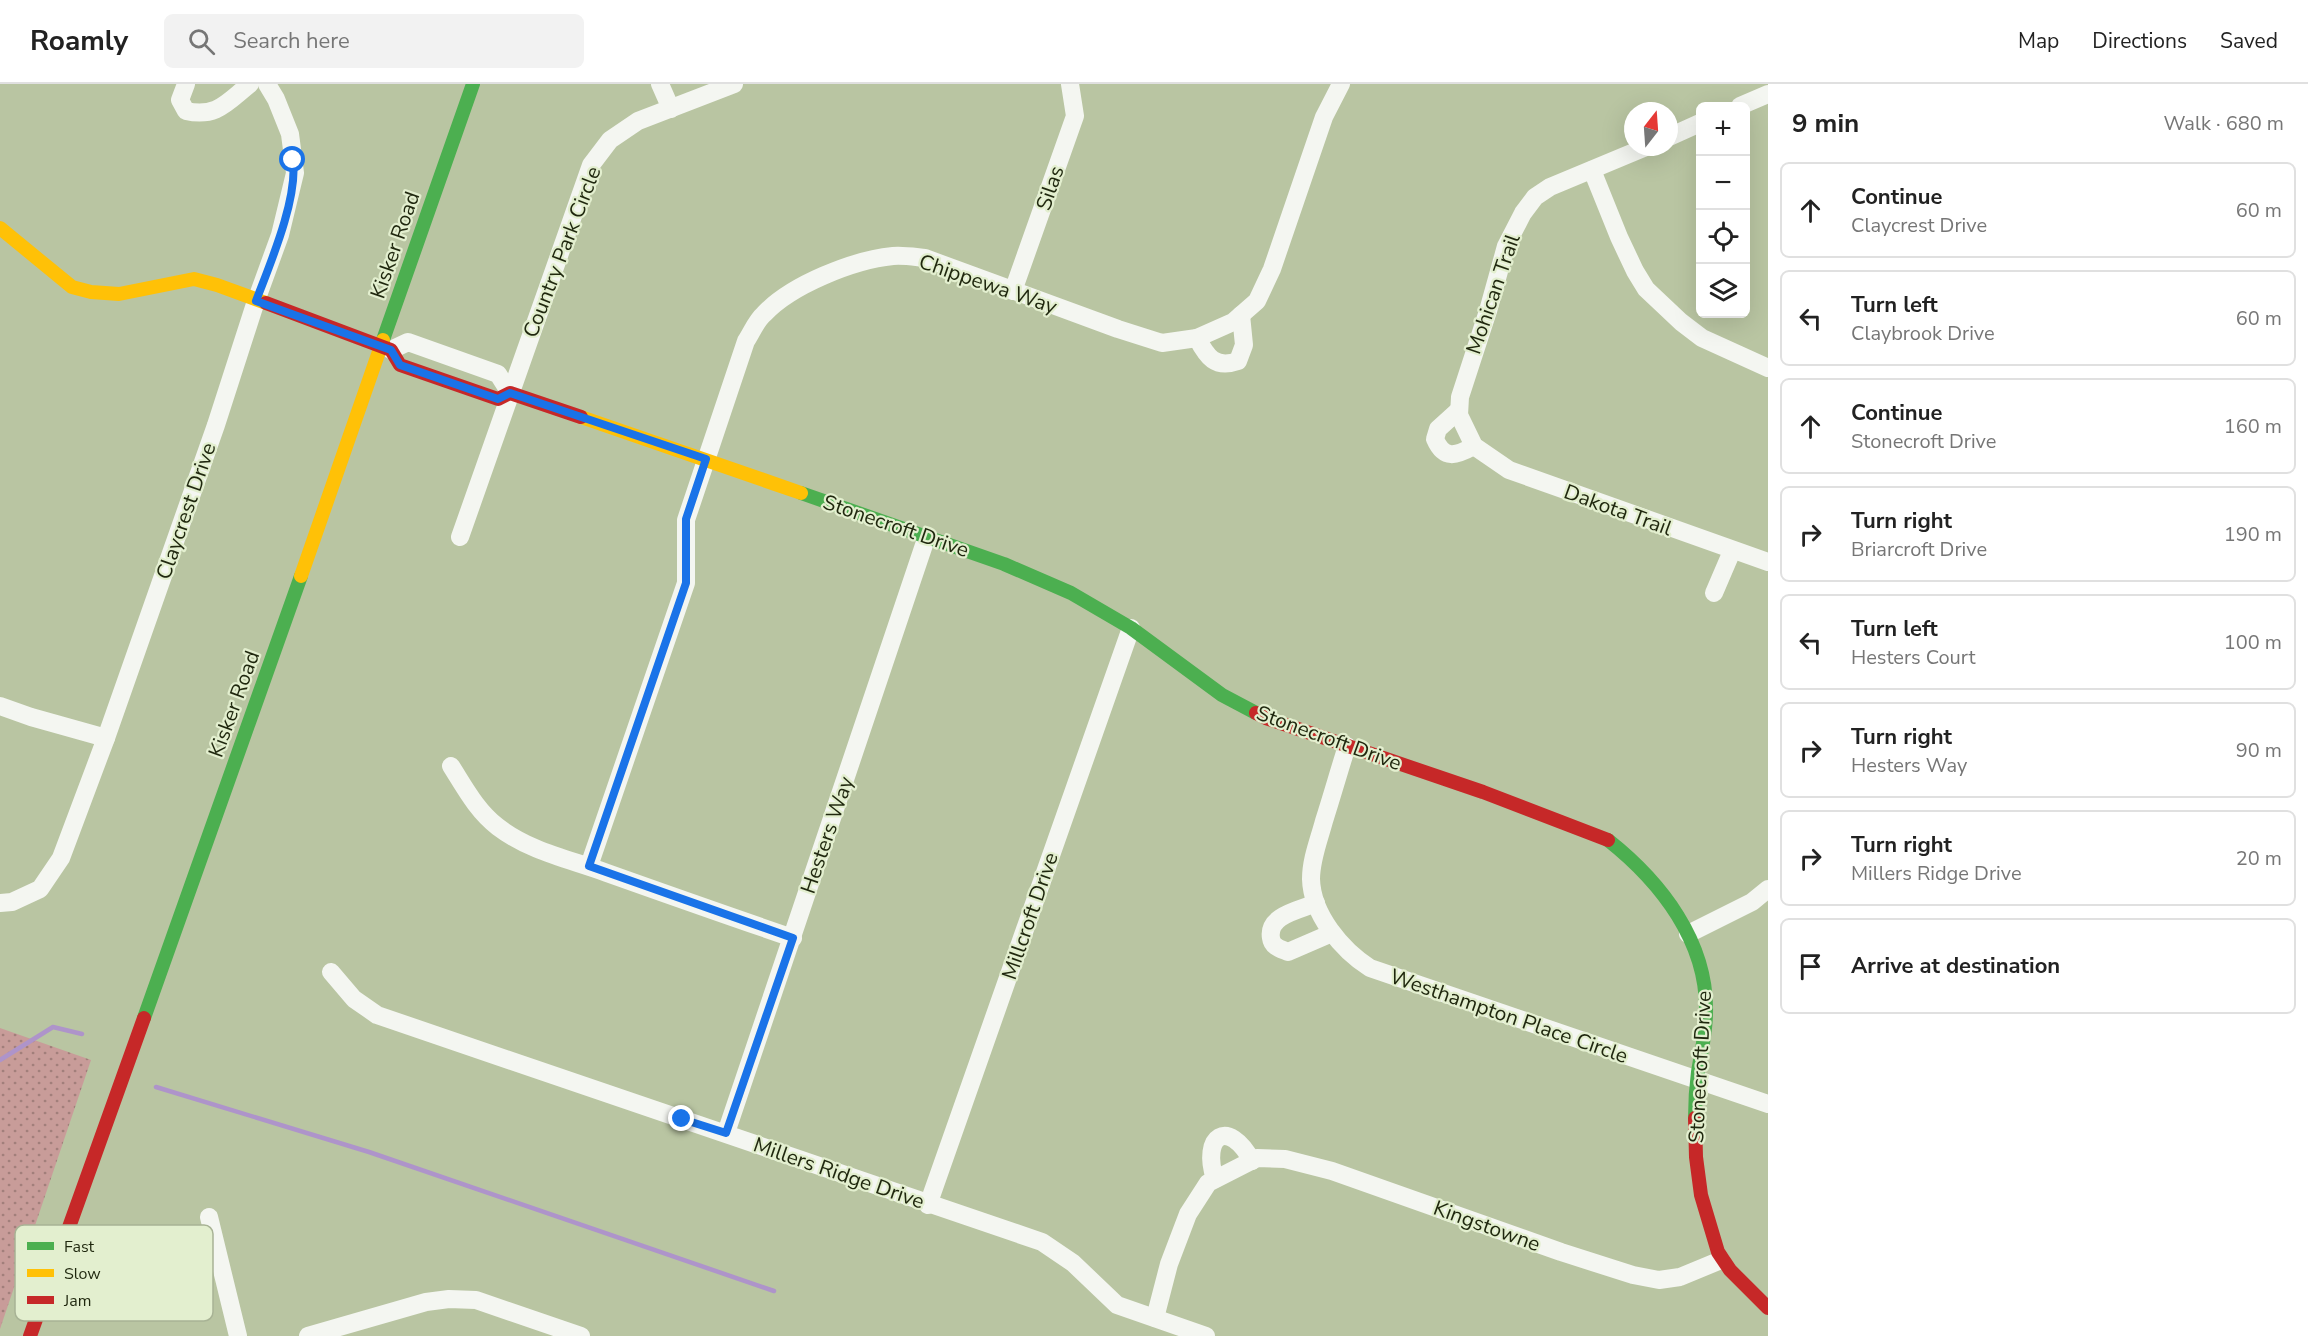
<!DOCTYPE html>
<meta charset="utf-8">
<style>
body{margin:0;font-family:"Nunito Sans",sans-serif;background:#f2f2f2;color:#222}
.controls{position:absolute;right:18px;top:18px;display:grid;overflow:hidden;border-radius:9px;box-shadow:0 6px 24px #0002}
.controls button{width:54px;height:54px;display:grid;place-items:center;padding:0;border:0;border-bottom:2px solid #e0e0e0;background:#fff;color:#222;font:30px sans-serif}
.compass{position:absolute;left:1624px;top:18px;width:54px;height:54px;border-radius:50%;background:#fff;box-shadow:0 6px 24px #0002;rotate:17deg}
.stop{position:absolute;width:18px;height:18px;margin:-14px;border:4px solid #1a73e8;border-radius:50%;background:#fff}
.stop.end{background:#1a73e8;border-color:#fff;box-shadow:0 2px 6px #0008}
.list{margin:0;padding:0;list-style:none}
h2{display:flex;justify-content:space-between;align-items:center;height:78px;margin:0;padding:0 24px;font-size:26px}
h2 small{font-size:20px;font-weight:400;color:#767676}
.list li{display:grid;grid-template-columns:39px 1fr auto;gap:18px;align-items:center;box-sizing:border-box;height:96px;margin:0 12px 12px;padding:0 12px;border:2px solid #e0e0e0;border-radius:9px}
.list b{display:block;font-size:22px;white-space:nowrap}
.list p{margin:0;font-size:20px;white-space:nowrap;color:#767676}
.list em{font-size:20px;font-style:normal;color:#767676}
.icon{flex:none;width:33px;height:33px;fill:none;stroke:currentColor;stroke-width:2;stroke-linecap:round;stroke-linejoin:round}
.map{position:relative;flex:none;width:1768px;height:1252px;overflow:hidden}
header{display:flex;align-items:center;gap:36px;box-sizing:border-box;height:84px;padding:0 30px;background:#fff;border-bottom:2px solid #e0e0e0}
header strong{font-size:28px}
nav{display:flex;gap:33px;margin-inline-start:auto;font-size:21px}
.search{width:420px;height:54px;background:#f2f2f2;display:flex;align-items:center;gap:15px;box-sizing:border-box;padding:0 21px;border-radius:9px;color:#767676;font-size:22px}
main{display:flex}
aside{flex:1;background:#fff}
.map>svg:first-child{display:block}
</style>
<header>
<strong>Roamly</strong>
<div class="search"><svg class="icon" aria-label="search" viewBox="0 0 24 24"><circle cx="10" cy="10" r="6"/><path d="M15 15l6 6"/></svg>Search here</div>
<nav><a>Map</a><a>Directions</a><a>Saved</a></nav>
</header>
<main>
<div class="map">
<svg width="1768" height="1252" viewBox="0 0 1768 1252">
<defs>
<pattern id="park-dots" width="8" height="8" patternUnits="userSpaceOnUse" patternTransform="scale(1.5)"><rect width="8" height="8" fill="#c89c99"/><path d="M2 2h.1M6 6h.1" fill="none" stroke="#a27f7b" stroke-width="1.8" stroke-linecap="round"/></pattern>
</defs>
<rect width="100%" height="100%" fill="#b9c5a2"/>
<!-- park -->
<polygon fill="url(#park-dots)" points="0,944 91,976 0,1245"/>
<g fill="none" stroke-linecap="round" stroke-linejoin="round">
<!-- stream -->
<g stroke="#ae94ca" stroke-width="4.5">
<polyline points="0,976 53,943 82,950"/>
<polyline points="156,1003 369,1068 774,1207"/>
</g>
<!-- street -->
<g stroke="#f4f6f1" stroke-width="18">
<path d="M186,0L180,16L186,27C217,34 227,18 250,0"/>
<polyline points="660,0 671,25"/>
<polyline points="1740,22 1768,10"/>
<polyline points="1669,53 1700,39"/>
<polyline points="1646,63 1550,103 1535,113 1523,129 1506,162 1488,227 1460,313 1459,331 1474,362 1509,386 1768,478"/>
<polyline points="1592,86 1619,153 1635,187 1646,205 1681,238 1702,254 1768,284"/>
<polyline points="1013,207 1075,32 1070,0"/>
<path d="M1197,254C1207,273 1215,285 1238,277L1244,261L1241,231"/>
<polyline points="391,266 408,258 498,290 510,309"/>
<path d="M1459,326L1438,345L1435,355C1444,376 1456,372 1474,362"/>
<polyline points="460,453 591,81 610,56 638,37 734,0"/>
<polyline points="1714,509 1732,467"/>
<polyline points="0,622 31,633 106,654"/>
<path d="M1347,662C1339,687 1332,712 1324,737C1319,756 1311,775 1311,795C1312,831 1342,866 1370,884L1768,1020"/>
<path d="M451,682C465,704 477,727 498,743C531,768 569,775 607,789C669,811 731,833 793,854"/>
<path d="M589,782L686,499V436L746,257C752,248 756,237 764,230C791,201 853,176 893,172C903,171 915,173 925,174L1118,245L1162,259L1197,254L1233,238L1257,217L1272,185L1324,33L1341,0"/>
<polyline points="0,819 12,818 40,805 61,774 106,654 216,341 256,217 280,151 295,89 290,50 276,15 267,0"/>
<path d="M1316,819C1300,826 1267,831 1271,854C1272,863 1281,865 1288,868L1332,849"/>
<polyline points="1688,850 1752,818 1768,805"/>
<polyline points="331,888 354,915 377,931 1042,1158 1073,1179 1117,1221 1206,1252"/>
<polyline points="726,1049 927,452"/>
<path d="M1215,1095C1201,1052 1228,1033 1252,1077"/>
<polyline points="928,1121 1131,544"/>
<polyline points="209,1133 238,1252"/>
<polyline points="1155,1234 1169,1180 1188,1130 1208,1099 1257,1074 1285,1075 1332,1087 1561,1168 1633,1191 1659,1196 1680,1193 1721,1176"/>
<polyline points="308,1252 426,1218 449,1215 476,1216 581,1252"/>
</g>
<!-- fast -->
<g stroke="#4caf50" stroke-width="14">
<polyline points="383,256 473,0"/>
<polyline points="801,409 1004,480 1071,509 1131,544 1222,611 1256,629"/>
<path d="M1608,756C1661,798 1708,858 1706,929C1706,949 1701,969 1698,988C1696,1003 1695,1019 1695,1034"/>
<polyline points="144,934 301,492"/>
</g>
<!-- slow -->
<g stroke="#ffc107" stroke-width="14">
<polyline points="0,144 72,203 91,208 119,210 194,195 217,201 266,219"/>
<polyline points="581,333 801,409"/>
<polyline points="301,492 383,256"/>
</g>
<!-- jam -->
<g stroke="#c62828" stroke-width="14">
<polyline points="266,219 391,266 400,281 498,315 510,309 581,333"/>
<polyline points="1256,629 1266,634 1483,708 1608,756"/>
<polyline points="1695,1034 1696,1073 1701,1111 1718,1168 1730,1186 1768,1224"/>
<polyline points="30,1252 144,934"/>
</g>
</g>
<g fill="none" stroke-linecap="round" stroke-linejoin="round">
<!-- route -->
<path stroke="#1a73e8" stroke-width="8" d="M293,76C298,115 270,180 256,217L391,266L400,281L498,315L510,309L706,375L686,435V499L589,782L793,854L726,1049L682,1035"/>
</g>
<g text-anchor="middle" stroke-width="4.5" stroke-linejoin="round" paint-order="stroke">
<!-- street labels -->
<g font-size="21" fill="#1f270e" stroke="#e3efcf">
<text transform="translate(1050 104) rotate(-71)" y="7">Silas</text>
<text transform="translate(395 161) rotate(-71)" y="7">Kisker Road</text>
<text transform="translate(562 168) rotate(-69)" y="7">Country Park Circle</text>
<text transform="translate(988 200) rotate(19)" y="7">Chippewa Way</text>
<text transform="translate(1493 210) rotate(-71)" y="7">Mohican Trail</text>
<text transform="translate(1618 426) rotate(20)" y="7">Dakota Trail</text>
<text transform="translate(186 427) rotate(-71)" y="7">Claycrest Drive</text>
<text transform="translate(896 442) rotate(19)" y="7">Stonecroft Drive</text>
<text transform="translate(234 620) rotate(-70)" y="7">Kisker Road</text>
<text transform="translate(1329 654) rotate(20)" y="7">Stonecroft Drive</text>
<text transform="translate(827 751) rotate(-71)" y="7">Hesters Way</text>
<text transform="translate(1030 832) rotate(-71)" y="7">Millcroft Drive</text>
<text transform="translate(1509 932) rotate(19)" y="7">Westhampton Place Circle</text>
<text transform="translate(1700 983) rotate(-87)" y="7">Stonecroft Drive</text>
<text transform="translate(839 1089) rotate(19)" y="7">Millers Ridge Drive</text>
<text transform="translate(1487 1142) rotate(20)" y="7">Kingstowne</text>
</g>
</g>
<!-- legend -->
<rect x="15" y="1141" width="198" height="96" rx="9" fill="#e3efcf" stroke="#a8b395" stroke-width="1.5"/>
<rect x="27" y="1158" width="27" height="8" fill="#4caf50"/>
<rect x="27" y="1185" width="27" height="8" fill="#ffc107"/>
<rect x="27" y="1212" width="27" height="8" fill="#c62828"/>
<g font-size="16" fill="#1f270e">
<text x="64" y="1168">Fast</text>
<text x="64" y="1195">Slow</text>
<text x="64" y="1222">Jam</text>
</g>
</svg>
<div class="controls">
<button>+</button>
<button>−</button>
<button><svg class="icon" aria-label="locate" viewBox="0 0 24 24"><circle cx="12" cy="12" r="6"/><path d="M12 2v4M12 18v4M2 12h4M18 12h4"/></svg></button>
<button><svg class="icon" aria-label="layers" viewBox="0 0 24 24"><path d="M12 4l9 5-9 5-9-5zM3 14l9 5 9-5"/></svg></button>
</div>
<svg class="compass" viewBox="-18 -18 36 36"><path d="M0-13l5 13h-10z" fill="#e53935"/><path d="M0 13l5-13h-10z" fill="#767676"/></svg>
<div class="stop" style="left:293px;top:76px"></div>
<div class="stop end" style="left:682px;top:1035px"></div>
</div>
<aside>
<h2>9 min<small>Walk · 680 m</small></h2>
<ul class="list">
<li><svg class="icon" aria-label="ahead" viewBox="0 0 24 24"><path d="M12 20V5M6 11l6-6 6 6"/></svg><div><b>Continue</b><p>Claycrest Drive</p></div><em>60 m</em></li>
<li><svg class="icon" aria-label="left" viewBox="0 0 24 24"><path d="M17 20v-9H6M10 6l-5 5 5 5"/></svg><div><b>Turn left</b><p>Claybrook Drive</p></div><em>60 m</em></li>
<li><svg class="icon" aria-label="ahead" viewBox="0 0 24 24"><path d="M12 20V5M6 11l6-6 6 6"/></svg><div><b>Continue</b><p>Stonecroft Drive</p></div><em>160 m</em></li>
<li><svg class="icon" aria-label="right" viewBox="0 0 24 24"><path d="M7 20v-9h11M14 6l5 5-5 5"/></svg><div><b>Turn right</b><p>Briarcroft Drive</p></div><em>190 m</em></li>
<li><svg class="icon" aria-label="left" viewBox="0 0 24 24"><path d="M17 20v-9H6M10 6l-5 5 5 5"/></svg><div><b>Turn left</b><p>Hesters Court</p></div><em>100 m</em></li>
<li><svg class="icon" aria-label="right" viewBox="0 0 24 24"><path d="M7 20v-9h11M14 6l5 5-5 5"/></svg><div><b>Turn right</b><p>Hesters Way</p></div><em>90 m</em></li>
<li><svg class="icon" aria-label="right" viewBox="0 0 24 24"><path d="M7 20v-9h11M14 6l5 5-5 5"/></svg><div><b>Turn right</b><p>Millers Ridge Drive</p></div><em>20 m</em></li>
<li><svg class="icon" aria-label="arrive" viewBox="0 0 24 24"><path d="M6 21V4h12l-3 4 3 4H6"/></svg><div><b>Arrive at destination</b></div></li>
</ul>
</aside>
</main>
